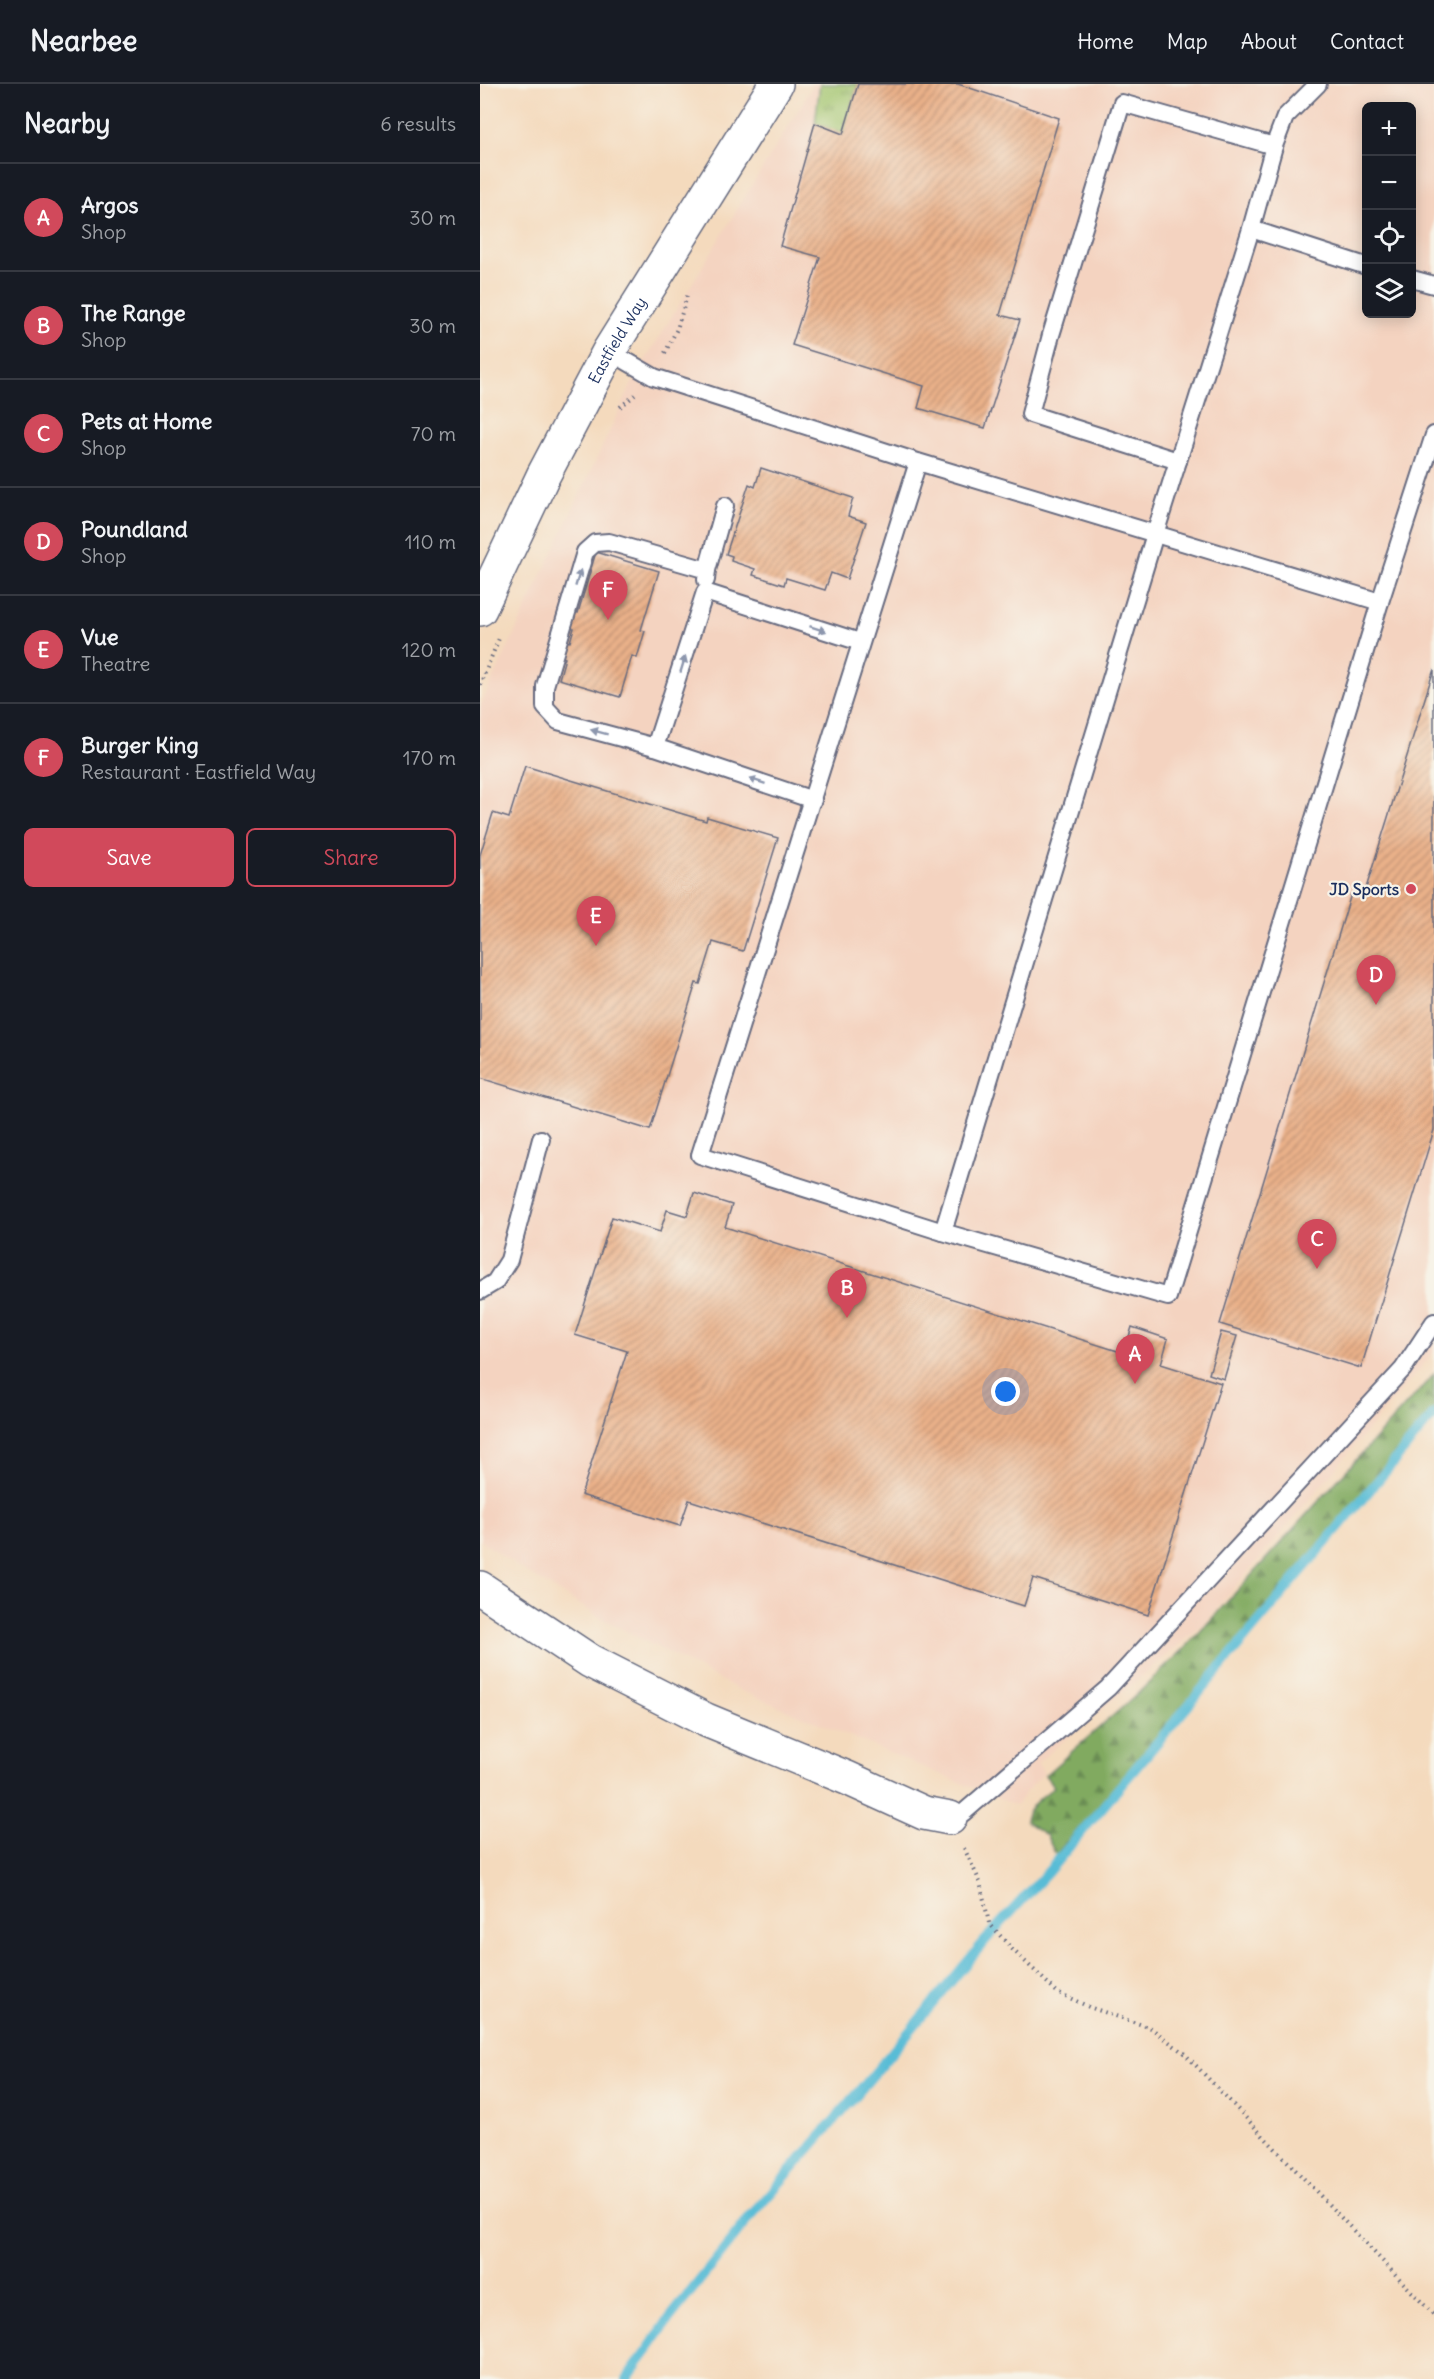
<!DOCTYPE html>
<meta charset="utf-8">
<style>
body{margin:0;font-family:Delius,sans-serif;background:#242831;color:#f1f3f6}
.controls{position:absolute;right:18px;top:18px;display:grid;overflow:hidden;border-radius:9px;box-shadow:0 3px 15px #0003}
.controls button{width:54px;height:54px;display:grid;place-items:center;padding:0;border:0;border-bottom:2px solid #363941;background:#171b24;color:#f1f3f6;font:30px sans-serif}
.you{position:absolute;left:526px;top:1308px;width:21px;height:21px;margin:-15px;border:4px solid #fff;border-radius:50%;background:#1a73e8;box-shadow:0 0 0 9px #1a73e833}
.badge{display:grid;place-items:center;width:39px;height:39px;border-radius:50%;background:#d1495b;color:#fff;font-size:20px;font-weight:700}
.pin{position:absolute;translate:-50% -50px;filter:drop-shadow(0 2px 3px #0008)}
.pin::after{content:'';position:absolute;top:32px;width:21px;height:18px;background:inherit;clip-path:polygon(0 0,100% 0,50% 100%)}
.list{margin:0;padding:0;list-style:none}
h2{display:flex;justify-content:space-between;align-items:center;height:78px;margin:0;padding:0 24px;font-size:26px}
h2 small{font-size:20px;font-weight:400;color:#9ea1a6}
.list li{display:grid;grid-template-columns:39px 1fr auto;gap:18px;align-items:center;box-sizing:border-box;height:108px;padding:0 24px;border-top:2px solid #363941}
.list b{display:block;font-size:22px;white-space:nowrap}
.list p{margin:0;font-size:20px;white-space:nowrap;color:#9ea1a6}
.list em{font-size:20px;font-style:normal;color:#9ea1a6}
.actions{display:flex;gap:12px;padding:18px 24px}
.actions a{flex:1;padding:14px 0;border:2px solid #d1495b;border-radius:9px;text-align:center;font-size:21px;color:#d1495b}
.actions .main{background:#d1495b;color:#fff}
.icon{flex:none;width:33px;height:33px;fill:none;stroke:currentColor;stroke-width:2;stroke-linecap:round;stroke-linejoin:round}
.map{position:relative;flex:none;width:954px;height:2295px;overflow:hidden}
header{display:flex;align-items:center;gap:36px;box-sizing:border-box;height:84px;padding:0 30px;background:#171b24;border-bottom:2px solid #363941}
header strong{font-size:28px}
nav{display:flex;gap:33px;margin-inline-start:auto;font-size:21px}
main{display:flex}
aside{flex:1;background:#171b24}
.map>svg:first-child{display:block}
</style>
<header>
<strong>Nearbee</strong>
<nav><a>Home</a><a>Map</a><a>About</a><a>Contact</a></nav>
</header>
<main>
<aside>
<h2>Nearby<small>6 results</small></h2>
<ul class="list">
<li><span class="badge">A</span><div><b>Argos</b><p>Shop</p></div><em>30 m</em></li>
<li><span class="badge">B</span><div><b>The Range</b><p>Shop</p></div><em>30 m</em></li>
<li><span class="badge">C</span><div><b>Pets at Home</b><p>Shop</p></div><em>70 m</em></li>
<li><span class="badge">D</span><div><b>Poundland</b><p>Shop</p></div><em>110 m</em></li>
<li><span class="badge">E</span><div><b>Vue</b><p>Theatre</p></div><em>120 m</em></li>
<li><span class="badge">F</span><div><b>Burger King</b><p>Restaurant · Eastfield Way</p></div><em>170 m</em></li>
</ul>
<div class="actions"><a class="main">Save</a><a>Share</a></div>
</aside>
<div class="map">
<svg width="954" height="2295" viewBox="0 0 954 2295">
<defs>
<pattern id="grass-tufts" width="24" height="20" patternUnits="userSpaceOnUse" patternTransform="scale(1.5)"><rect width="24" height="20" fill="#a2c56e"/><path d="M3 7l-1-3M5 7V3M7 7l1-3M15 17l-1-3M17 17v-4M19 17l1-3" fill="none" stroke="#83a05e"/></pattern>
<pattern id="forest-firs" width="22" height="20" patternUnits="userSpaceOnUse" patternTransform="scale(1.5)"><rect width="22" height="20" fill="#81aa61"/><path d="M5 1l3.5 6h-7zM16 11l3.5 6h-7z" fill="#698b53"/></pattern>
<pattern id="building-hatch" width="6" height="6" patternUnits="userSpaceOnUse" patternTransform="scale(1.5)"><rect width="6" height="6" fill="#eab189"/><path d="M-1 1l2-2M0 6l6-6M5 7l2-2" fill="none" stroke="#bd9073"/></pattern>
</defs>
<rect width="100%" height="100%" fill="#f7f3e8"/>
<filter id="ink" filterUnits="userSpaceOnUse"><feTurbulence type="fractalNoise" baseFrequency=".0167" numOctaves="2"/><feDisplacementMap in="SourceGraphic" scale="12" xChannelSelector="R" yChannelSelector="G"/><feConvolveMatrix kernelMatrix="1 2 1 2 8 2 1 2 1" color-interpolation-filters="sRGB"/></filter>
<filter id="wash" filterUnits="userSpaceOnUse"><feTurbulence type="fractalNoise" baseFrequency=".008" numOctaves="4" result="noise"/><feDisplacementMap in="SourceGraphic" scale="24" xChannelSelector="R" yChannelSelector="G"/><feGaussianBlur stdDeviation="1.35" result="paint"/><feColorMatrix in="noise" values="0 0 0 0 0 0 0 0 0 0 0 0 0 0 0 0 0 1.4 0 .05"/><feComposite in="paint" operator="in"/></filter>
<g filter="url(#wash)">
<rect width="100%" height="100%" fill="#f4dabd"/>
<!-- built -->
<path fill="#f4d3c0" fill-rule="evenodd" d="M334,0H954V1268L723,1541L557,1679L564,1689L544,1710L536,1722L260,1606L123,1535L37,1482L0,1456V623L155,293ZM886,22H932V230H886Z"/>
<!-- grass -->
<polygon fill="url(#grass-tufts)" stroke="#5e7a66" stroke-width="1.5" points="340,0 378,0 363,50 335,39"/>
<!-- forest -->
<path fill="url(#forest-firs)" stroke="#4e6c60" stroke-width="1.5" d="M954,1290V1335L576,1771L566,1751L545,1737C547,1722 563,1712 574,1703L565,1691L653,1614L707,1562Z"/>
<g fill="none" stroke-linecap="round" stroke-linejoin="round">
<!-- stream -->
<polyline stroke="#58bcd6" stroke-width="10" points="147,2295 189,2235 270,2133 378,2009 509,1852 568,1788 954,1330"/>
</g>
<g id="blocks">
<!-- building -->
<g fill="url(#building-hatch)">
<polygon points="378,0 478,0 579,34 520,231 540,236 505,344 438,324 444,302 312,261 340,173 300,162 335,39 363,50"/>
<polygon points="281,384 373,414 368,432 386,438 367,495 351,489 345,506 306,494 304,501 273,491 275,485 251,477 252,472 246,470 269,400 275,403"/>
<polygon points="116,468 179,487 161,546 165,547 157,574 152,572 140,613 79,595 85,574 80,572 85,557 90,558 94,544 89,543 94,527 98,529"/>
<polygon points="954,585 954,1046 881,1284 740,1240 871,810 883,814"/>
<polygon points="45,682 226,737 227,733 298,754 263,867 233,858 220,900 216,899 170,1046 0,994 0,771 13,729 29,734"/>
<polygon points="214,1109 252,1121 245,1143 644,1269 652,1243 688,1255 681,1280 741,1299 668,1531 553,1494 544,1522 209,1416 200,1442 101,1411 147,1267 95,1251 132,1133 180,1148 187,1126 207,1132"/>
<polygon points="741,1248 757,1252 744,1295 729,1290"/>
</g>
</g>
</g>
<g filter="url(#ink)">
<use href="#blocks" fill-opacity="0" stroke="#676b7f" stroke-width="1.5"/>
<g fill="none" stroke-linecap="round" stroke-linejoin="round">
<!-- service casing -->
<g stroke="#676b7f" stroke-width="20">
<g id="service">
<polyline points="771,145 886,182"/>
<polyline points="932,195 954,201"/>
<polyline points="129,267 174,293 438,378 900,518 688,1213 463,1148 220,1071 438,378"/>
<polyline points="698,377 550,330 571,251 642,19 794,62"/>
<polyline points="226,496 227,486 245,422"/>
<polyline points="900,518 954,351"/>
<polyline points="175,663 78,637 65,623 65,602 105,468 115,459 129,458 227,486"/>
<polyline points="333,716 175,663 225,508 380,558"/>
<polyline points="463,1148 675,450 771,145 794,62 805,33 838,0"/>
<polyline points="0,1207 15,1198 29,1176 61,1055"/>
<polyline points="470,1734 483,1729 628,1604 923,1285 954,1238"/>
</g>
</g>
<!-- minor casing -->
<g stroke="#676b7f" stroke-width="36">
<g id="minor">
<path id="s1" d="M0,525L63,392L129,267L296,0"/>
<polyline points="0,1504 110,1577 226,1636 367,1694 444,1729 470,1734"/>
</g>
</g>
<!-- path -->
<g stroke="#676b7f" stroke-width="4" stroke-dasharray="1.5 4.5" stroke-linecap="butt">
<polyline points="185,269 197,245 208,209"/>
<polyline points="140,323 155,311"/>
<polyline points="0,601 20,552"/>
<polyline points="484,1764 500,1798 509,1839 532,1865 577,1908 609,1923 671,1944 705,1970 954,2231"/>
</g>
<!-- service -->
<use href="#service" stroke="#fff" stroke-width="16"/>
<!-- minor -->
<use href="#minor" stroke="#fff" stroke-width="33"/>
</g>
<!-- one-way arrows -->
<defs><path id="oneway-solid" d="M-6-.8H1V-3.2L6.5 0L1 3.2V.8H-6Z" transform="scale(1.5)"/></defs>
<g fill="#8d97ae">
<use href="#oneway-solid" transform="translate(98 494) rotate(-73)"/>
<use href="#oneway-solid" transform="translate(338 545) rotate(18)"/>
<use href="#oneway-solid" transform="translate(203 580) rotate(-73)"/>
<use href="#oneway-solid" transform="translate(119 648) rotate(-165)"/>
<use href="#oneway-solid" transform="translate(277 697) rotate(-162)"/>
</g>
</g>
<!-- markers -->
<circle fill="#d1495b" stroke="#f7f3e8" stroke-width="2" cx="931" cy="805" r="6"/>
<g text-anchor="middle" stroke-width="4.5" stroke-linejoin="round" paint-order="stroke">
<!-- street labels -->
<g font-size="16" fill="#1b2f5e" stroke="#f7f3e8">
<text dy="6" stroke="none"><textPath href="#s1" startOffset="302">Eastfield Way</textPath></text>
</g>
<!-- poi labels -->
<g font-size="16" font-weight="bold" fill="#1b2f5e" stroke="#f7f3e8" text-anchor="end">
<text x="919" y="811">JD Sports</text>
</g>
</g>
</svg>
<div class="controls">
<button>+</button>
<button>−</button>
<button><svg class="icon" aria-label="locate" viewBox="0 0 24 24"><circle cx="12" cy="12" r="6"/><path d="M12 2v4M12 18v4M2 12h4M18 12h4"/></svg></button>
<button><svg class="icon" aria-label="layers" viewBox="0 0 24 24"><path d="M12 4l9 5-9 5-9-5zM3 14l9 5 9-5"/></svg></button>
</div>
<div class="you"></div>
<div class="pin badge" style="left:655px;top:1300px">A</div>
<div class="pin badge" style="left:367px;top:1234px">B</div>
<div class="pin badge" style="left:837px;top:1185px">C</div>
<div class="pin badge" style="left:896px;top:921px">D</div>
<div class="pin badge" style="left:116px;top:862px">E</div>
<div class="pin badge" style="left:128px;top:536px">F</div>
</div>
</main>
